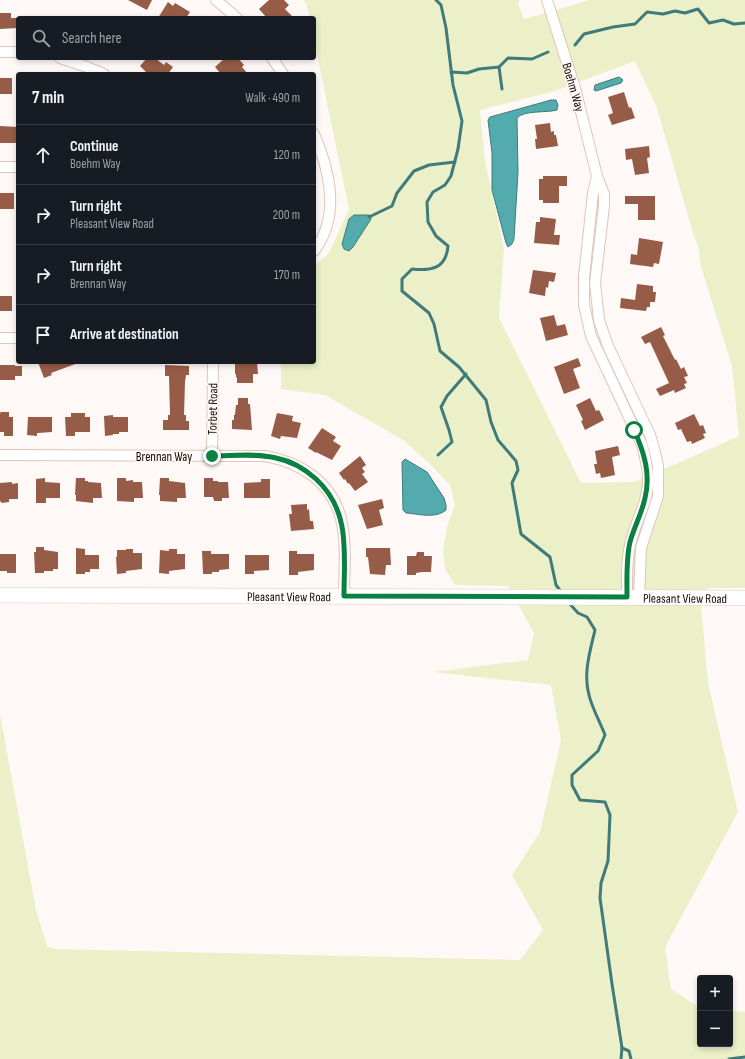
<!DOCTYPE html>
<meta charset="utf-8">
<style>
body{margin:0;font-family:"Sofia Sans Condensed",sans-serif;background:#20242c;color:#f1f3f6}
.controls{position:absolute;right:12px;bottom:12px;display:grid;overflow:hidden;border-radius:4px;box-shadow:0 2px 6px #0003}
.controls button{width:36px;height:36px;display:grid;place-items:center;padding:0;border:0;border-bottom:1px solid #363941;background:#171b24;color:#f1f3f6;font:20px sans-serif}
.stop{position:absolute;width:12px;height:12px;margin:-9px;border:3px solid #0b8043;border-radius:50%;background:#fff}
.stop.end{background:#0b8043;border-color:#fff;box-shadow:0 1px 4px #0008}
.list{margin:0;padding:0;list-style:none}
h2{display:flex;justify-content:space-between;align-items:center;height:52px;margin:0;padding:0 16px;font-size:17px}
h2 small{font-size:13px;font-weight:400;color:#9ea1a6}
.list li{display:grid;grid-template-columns:26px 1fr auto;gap:12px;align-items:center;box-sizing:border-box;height:60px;padding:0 16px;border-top:1px solid #363941}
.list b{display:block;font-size:15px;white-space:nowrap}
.list p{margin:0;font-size:13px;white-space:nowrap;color:#9ea1a6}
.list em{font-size:13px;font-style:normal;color:#9ea1a6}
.icon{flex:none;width:22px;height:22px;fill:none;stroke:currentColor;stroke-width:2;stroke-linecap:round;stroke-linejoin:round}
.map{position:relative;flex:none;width:745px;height:1059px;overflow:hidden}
.search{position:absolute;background:#171b24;box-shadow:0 2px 6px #0003;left:16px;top:16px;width:300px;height:44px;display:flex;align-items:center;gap:10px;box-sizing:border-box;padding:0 14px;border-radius:4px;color:#9ea1a6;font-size:15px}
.panel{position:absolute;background:#171b24;box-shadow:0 2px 6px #0003;left:16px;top:72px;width:300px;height:292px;border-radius:4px}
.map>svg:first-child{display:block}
</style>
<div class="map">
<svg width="745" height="1059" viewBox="0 0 745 1059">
<rect width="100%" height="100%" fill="#fef9f6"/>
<!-- green -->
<g fill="#ebf0c9" fill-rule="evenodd">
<path d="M303,0H520L518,3L524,19L590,0H745V588H707L701,605L708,683L738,812L665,947L671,989L700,1008V1044H730V1010L745,1012V1059H0V714L36,910L47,946L55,949L520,960L543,930L512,875L540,832L561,740L551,685L432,672L528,660L534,633L508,586L455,585L445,569L443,550L447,527L455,505L450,485L427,461L403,440L325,395L281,389V362H314V266L329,253L349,209L314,40V18H310L306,3ZM635,61L657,108L692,230L699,248L700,264L732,366L739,436L655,473L648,444L643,435L642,436L651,475L633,482L581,483L499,318L504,248L485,161L480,110L555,91Z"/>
<polygon points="598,195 599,196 594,249 592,251 591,250"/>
</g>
<!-- water -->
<g fill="#53abad" stroke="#407b7b">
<polygon points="619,77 623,80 621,83 596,91 594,90 595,85"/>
<path d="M551,100H556L558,105L557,110C546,113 524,110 517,118L518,172L514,239L512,244L508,247L506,243L492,190V153L488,120L490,117Z"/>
<polygon points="354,215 369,215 371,216 371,219 353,247 349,251 344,249 342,244 349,219"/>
<path d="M405,459L427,472L444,498L446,505V510C435,519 419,514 406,513L403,510L402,462Z"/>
</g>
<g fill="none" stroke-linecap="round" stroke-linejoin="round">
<!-- stream -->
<g stroke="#407b7b" stroke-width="3">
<path d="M436,0L441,5L446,28L453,85L462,121L458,149L451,176L445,185L433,192L427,202L428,222L436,236L448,246C446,269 431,271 412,269L402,279V291L429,313L434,324L440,351L459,367L486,400L491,422L498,440L516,461L518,470L512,483L521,534L550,557L556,585L562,593"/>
<polyline points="575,45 584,34 613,27 635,24 647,12 663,14 675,11 685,13 698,9 709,23 723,20 734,24 745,23"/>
<polyline points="499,67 502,89"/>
<polyline points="451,72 467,73 479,69 499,67 508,58 532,59 548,52"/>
<polyline points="369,217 392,206 397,193 414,171 429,165 455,162"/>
<polyline points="438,455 452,442 449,430 441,407 447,396 466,374"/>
<path d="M569,603L578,613L587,617L595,630C590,651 583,674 589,695C592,708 600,722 605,735L598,751L572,775V785L580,800L605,802L610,815L608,861L601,883L600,898L612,984L622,1048L621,1059"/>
<polyline points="622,1048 629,1051 631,1059"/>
<polyline points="729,1059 745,1057"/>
</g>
</g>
<!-- building -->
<g fill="#975c47">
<polygon points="128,0 152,0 147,10"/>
<polygon points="269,0 284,0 289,5 285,9 294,18 267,18 259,9"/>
<polygon points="168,2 173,6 175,3 190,12 186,18 158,18"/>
<polygon points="0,13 11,13 11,18 17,18 17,28 0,29"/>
<polygon points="147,58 155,58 164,65 166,62 173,67 168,74 148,74 140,66"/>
<polygon points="225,58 238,58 244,65 242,67 248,74 221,74 215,67"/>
<rect x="0" y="78" width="12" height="16"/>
<polygon points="624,92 629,108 631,107 635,118 612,125 608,115 613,113 608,97"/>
<polygon points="550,123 551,132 554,131 554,135 556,135 558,146 536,149 535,139 537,139 535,125"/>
<polygon points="0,126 18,127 17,143 0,143"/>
<polygon points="649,146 650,157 647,158 649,173 635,175 632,159 626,160 625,149"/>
<polygon points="543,176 567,176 567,186 559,186 559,203 543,203 543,200 539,200 539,179 543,179"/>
<rect x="0" y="193" width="14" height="16"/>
<polygon points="625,196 655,196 655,220 638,220 638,204 625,204"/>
<polygon points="540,217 556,219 554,235 560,235 559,245 534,243 536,222 540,222"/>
<polygon points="639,238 663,242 659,264 654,263 653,267 630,264 631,254 637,255"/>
<polygon points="533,270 556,273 554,282 549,281 548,288 546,287 545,296 529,293"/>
<polygon points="637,284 653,286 653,292 656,292 655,302 650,302 650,307 647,307 646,311 620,308 621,298 635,300"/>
<rect x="0" y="296" width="12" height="15"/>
<polygon points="554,315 557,326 565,324 568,335 546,341 540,318"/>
<polygon points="661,327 665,335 663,336 675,360 676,359 681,369 684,367 688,376 684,377 687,383 684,384 686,388 675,393 674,390 660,396 656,389 669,383 650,342 645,344 641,337"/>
<polygon points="578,358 581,366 573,369 580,388 564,394 554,367"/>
<polygon points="38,362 78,362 78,363 51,373 52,375 44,378"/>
<polygon points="235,362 257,362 258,374 253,374 253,383 237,383 237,378 236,377 236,374 235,374"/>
<polygon points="0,365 15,365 15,366 22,366 22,376 15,376 15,380 0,380"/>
<polygon points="165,365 189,366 189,375 186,375 185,382 184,415 186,415 186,421 189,421 189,430 163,430 163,420 168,420 168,415 170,415 169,376 165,376"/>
<polygon points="238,398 248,398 248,404 250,404 252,430 232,429 232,420 234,420 234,415 235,415 236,405 238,405"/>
<polygon points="590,398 596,411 599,410 604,420 585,430 581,421 583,420 576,405"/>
<polygon points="1,412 9,412 9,417 13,417 13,436 4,436 4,432 0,432 0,413"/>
<polygon points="71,413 85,413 85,417 90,417 90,432 75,432 75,436 66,436 65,417 71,417"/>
<polygon points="277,413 293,416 292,421 301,423 297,438 281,436 280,439 271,436"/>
<polygon points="694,414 700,426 703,425 706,433 703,434 705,438 692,444 691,441 687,442 681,429 678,430 675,423"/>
<polygon points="113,415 113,417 128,417 128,432 119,432 119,434 113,434 113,435 105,436 104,416"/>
<polygon points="28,417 52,417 52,432 38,433 37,433 37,436 27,435"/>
<polygon points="322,428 336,437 333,441 341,446 332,460 316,452 316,453 308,448"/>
<polygon points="618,446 620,455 612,457 615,475 601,478 600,473 596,474 594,464 597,464 595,451"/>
<polygon points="360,456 366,465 362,468 365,472 362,474 368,482 355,491 349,483 348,484 345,479 344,480 339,473"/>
<polygon points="45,478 45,482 60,483 60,498 46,498 46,503 36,503 36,479"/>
<polygon points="76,478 85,478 85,481 88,481 88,482 101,483 102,498 93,498 93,503 76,501 76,495 75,495"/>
<polygon points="117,478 126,478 126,481 133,480 133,482 142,482 143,498 134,498 134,502 117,501"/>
<polygon points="160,478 169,478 169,481 185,483 186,498 177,498 177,502 160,501 160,495 159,495"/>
<polygon points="204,478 213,478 213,481 218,481 218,482 228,482 229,498 222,498 222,501 214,501 213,497 204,497"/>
<polygon points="261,479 270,479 270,498 244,498 244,483 261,482"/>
<polygon points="12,482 12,484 18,483 18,499 9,499 9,502 2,503 0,501 0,483"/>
<polygon points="382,499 384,508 379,510 383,525 367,529 358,505"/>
<polygon points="307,504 307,510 309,509 310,521 313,521 314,529 291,531 289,514 292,514 291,505"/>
<polygon points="36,547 44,547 44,550 58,552 58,569 53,569 53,571 44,571 44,573 35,573 34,552 36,552"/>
<polygon points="76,548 85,549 85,555 99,555 99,569 90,569 90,572 85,572 85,574 76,574"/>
<polygon points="366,548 390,548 391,565 386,565 385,575 370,574 368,557 366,557"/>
<polygon points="126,549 133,549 133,553 142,553 142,569 126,571 126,573 117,574 116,557 117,557 117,550 126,550"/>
<polygon points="169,549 177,549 177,554 185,554 185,569 169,571 169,574 159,573 160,550 169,551"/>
<polygon points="202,551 211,551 211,554 229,554 229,569 219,570 219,572 212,572 212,574 203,574"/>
<polygon points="289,551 297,551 297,554 314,554 314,570 298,572 298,575 289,575"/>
<polygon points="417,552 424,552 424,556 432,556 431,572 422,572 416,573 416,575 407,575 407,556 416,556"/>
<polygon points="0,554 16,554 16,573 7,573 7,571 0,571"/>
<polygon points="245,555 269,555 269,570 254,571 254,574 245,574"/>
</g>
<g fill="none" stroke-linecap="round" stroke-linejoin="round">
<!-- street casing -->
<g stroke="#e0c5b7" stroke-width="12">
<g id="street">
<polyline points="216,0 237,18"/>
<polyline points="547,0 575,88 597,176 604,194 604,206 595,283 599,320 608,346 650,435 655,452 658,466 658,496 641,548 639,597"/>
<polyline points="0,52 18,52"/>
<polyline points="60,58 87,67 104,74"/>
<polyline points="272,58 283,74"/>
<path d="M314,134C330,171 341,216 314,251"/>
<polyline points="0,167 18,167"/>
<path d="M597,176L593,193L584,277V305L591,336L642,445C645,456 648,467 648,479C649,500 636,521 631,541C626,559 627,579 627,597"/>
<polyline points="0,338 18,338"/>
<path d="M0,455L265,456C300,462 332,482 341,519C347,543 344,571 344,596"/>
<polyline points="212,456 213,362"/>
</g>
</g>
<!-- secondary casing -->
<g stroke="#e0c5b7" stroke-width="16">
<g id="secondary">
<path id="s1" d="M0,595L745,598"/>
</g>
</g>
<!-- street -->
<use href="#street" stroke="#fff" stroke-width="10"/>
<!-- secondary -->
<use href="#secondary" stroke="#fff" stroke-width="15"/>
</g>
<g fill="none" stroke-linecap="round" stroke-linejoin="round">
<!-- route -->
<path stroke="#0b8043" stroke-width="5" d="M212,456C233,456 256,453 276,458C291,461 305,469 316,479C351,511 344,553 344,596L627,597C627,579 626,559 630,542C634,527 642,513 645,498C651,474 644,452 634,430"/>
</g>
<g text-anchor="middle" stroke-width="3" stroke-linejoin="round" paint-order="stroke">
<!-- street labels -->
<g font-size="13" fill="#130a06" stroke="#fef9f6">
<text transform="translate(574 87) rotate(74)" y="5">Boehm Way</text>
<text transform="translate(212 409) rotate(-89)" y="5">Torbet Road</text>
<text x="164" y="461">Brennan Way</text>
<text dy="5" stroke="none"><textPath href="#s1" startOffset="289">Pleasant View Road</textPath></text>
<text dy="5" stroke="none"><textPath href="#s1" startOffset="685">Pleasant View Road</textPath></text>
</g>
</g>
</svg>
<div class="controls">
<button>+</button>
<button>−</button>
</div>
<div class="stop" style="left:634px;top:430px"></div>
<div class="stop end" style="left:212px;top:456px"></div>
<div class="search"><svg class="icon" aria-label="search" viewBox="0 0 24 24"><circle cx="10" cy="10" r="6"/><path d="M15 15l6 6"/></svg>Search here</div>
<section class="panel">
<h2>7 min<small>Walk · 490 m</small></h2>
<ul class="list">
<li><svg class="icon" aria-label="ahead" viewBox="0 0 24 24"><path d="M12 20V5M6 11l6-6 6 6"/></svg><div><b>Continue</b><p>Boehm Way</p></div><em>120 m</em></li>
<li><svg class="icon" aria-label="right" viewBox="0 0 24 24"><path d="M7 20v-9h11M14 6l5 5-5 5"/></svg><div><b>Turn right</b><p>Pleasant View Road</p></div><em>200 m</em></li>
<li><svg class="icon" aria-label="right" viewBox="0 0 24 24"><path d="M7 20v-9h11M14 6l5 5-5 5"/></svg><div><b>Turn right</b><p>Brennan Way</p></div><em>170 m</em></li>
<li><svg class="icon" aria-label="arrive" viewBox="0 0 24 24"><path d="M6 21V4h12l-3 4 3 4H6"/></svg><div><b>Arrive at destination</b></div></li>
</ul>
</section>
</div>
